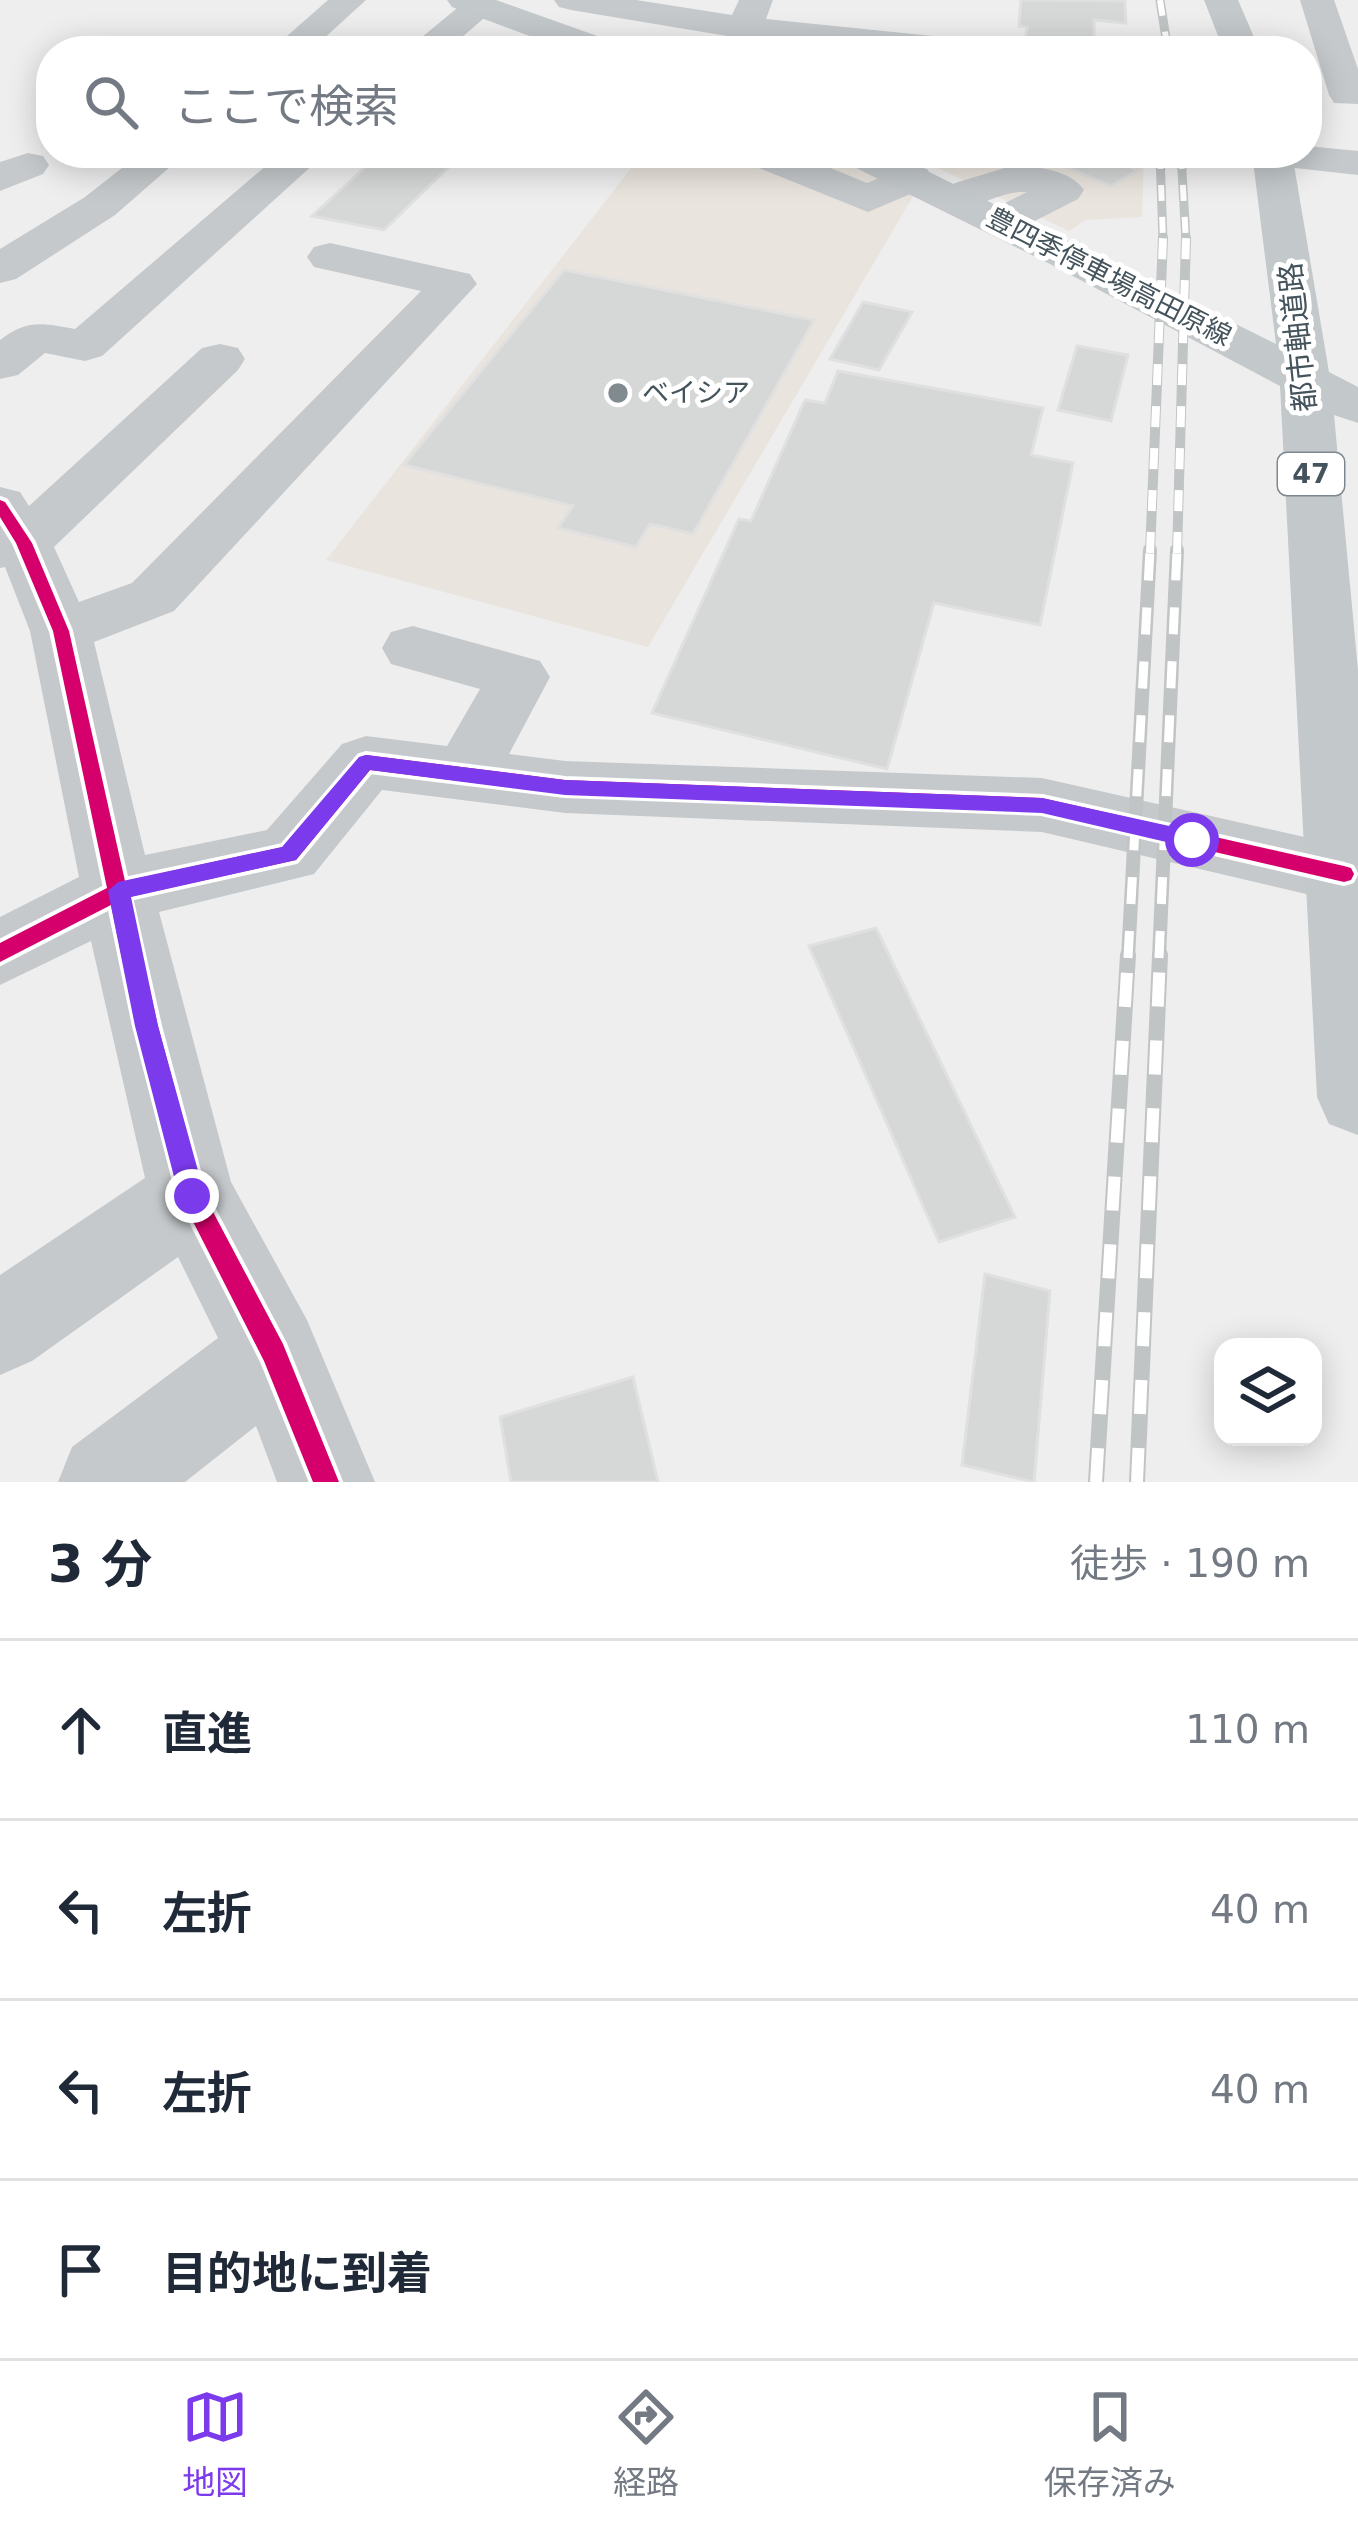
<!DOCTYPE html>
<html lang="ja">
<meta charset="utf-8">
<style>
body{margin:0;font-family:"DejaVu Sans","Noto Sans JP",sans-serif;background:#f6f6f7;color:#1f2937}
.controls{position:absolute;right:36px;bottom:36px;display:grid;overflow:hidden;border-radius:24px;box-shadow:0 6px 30px #0003}
.controls button{width:108px;height:108px;display:grid;place-items:center;padding:0;border:0;border-bottom:3px solid #e0e1e3;background:#fff;color:#1f2937;font:60px sans-serif}
.stop{position:absolute;width:36px;height:36px;margin:-27px;border:9px solid #7c3aed;border-radius:50%;background:#fff}
.stop.end{background:#7c3aed;border-color:#fff;box-shadow:0 3px 12px #0008}
.list{margin:0;padding:0;list-style:none}
h2{display:flex;justify-content:space-between;align-items:center;height:156px;margin:0;padding:0 48px;font-size:51px}
h2 small{font-size:39px;font-weight:400;color:#747a83}
.list li{display:grid;grid-template-columns:78px 1fr auto;gap:36px;align-items:center;box-sizing:border-box;height:180px;padding:0 48px;border-top:3px solid #e0e1e3}
.list b{display:block;font-size:45px;white-space:nowrap}
.list em{font-size:39px;font-style:normal;color:#747a83}
.icon{flex:none;width:66px;height:66px;fill:none;stroke:currentColor;stroke-width:2;stroke-linecap:round;stroke-linejoin:round}
.map{position:relative;flex:none;width:1358px;height:1482px;overflow:hidden}
.search{position:absolute;background:#fff;box-shadow:0 6px 30px #0003;left:36px;right:36px;top:36px;height:132px;display:flex;align-items:center;gap:30px;box-sizing:border-box;padding:0 42px;border-radius:48px;color:#747a83;font-size:45px}
.sheet{height:876px;background:#fff}
nav{display:flex;justify-content:space-around;align-items:center;box-sizing:border-box;height:168px;border-top:3px solid #e0e1e3;background:#fff;font-size:33px;color:#747a83}
nav a{display:grid;justify-items:center;gap:6px}
nav .on{color:#7c3aed}
.map>svg:first-child{display:block}
</style>
<div class="map">
<svg width="1358" height="1482" viewBox="0 0 1358 1482">
<rect width="100%" height="100%" fill="#efeeee"/>
<!-- commercial -->
<g fill="#e9e4dd">
<polygon points="643,153 819,153 915,193 648,647 326,560"/>
<polygon points="941,153 1144,155 1142,217 1086,220 1069,231 934,166"/>
</g>
<!-- building -->
<g fill="#d6d7d7" stroke="#e0e0e1" stroke-width="3">
<polygon points="1021,0 1125,1 1126,23 1094,20 1094,51 1025,46 1027,27 1019,26"/>
<polygon points="381,153 463,153 384,230 312,216"/>
<polygon points="1044,153 1095,153 1138,170 1111,186 1039,156"/>
<polygon points="564,270 814,320 693,534 650,524 636,547 558,528 573,506 404,465"/>
<polygon points="863,302 912,312 879,370 830,359"/>
<polygon points="1077,346 1128,355 1111,421 1058,410"/>
<polygon points="838,371 1043,408 1031,455 1073,463 1040,625 934,603 887,769 652,713 739,519 751,521 805,400 825,403"/>
<polygon points="876,928 1015,1217 939,1242 809,946"/>
<polygon points="985,1274 1050,1291 1034,1482 962,1465"/>
<polygon points="633,1377 658,1482 511,1482 500,1417"/>
</g>
<g fill="none" stroke-linecap="round" stroke-linejoin="round">
<!-- minor -->
<g fill="#c5c9cb" fill-rule="evenodd">
<polygon points="328,0 366,0 310,51 270,51"/>
<polygon points="467,0 494,0 498,6 446,51 405,51"/>
<polygon points="554,0 636,0 732,15 739,0 773,0 766,19 972,40 985,43 990,51 865,51 745,39 571,10 559,7"/>
<polygon points="1300,0 1334,0 1358,69 1358,104 1334,103 1329,95"/>
<polygon points="1307,146 1358,151 1358,175 1259,164 1253,155 1307,153"/>
<polygon points="28,153 43,156 49,165 43,174 0,191 0,162"/>
<polygon points="141,153 186,153 115,215 16,279 0,283 0,249 85,197"/>
<path d="M281,153H326L102,356L85,361L45,353L18,375L0,379V340C27,319 43,323 75,329Z"/>
<polygon points="738,153 794,153 867,183 912,165 927,169 933,178 927,187 868,212 744,162"/>
<path d="M1008,167C1032,165 1070,169 1084,190L1078,199L1015,231L1000,235L985,231L978,222L985,213L1027,192C995,190 971,216 940,208L934,199L955,183Z"/>
<polygon points="330,243 470,274 477,284 174,611 94,642 145,855 267,830 342,744 366,736 447,746 480,689 391,664 382,648 391,632 413,626 540,661 550,677 509,754 565,761 1042,778 1358,849 1358,899 1344,903 1042,832 565,813 382,790 314,874 159,912 231,1182 307,1320 375,1482 277,1482 256,1426 185,1482 58,1482 72,1447 218,1338 178,1257 32,1361 0,1375 0,1275 145,1178 91,941 0,985 0,917 79,877 30,631 5,567 0,568 0,487 20,492 29,506 202,348 220,344 238,348 245,359 238,370 54,547 79,602 132,583 421,291 314,267 307,257 314,247"/>
</g>
<!-- major -->
<g fill="#c3c8ca" fill-rule="evenodd">
<polygon points="447,0 496,0 617,43 622,51 570,51 452,7"/>
<polygon points="1204,0 1238,0 1260,51 1224,51"/>
<polygon points="838,153 891,153 1276,344 1252,153 1292,153 1329,372 1358,387 1358,423 1334,415 1358,670 1358,1135 1329,1124 1317,1097 1280,386 1052,265 844,162"/>
</g>
<!-- rail-far3 casing -->
<g stroke="#c1c4c5" stroke-width="9">
<g id="rail-far3">
<polyline points="1160,0 1168,51"/>
<polyline points="1160,153 1163,241"/>
<polyline points="1181,153 1186,241"/>
</g>
</g>
<!-- rail-far2 casing -->
<g stroke="#c1c4c5" stroke-width="10">
<g id="rail-far2">
<polyline points="1150,553 1163,238"/>
<polyline points="1177,553 1186,238"/>
</g>
</g>
<!-- rail-far1 casing -->
<g stroke="#c1c4c5" stroke-width="14">
<g id="rail-far1">
<polyline points="1128,958 1150,550"/>
<polyline points="1159,958 1177,550"/>
</g>
</g>
<!-- rail casing -->
<g stroke="#c1c4c5" stroke-width="16">
<g id="rail">
<polyline points="1096,1482 1128,955"/>
<polyline points="1137,1482 1160,955"/>
</g>
</g>
<!-- rail-far3 -->
<use href="#rail-far3" stroke="#fff" stroke-width="6" stroke-dasharray="16" stroke-linecap="butt"/>
<!-- rail-far2 -->
<use href="#rail-far2" stroke="#fff" stroke-width="8" stroke-dasharray="21" stroke-linecap="butt"/>
<!-- rail-far1 -->
<use href="#rail-far1" stroke="#fff" stroke-width="9" stroke-dasharray="27" stroke-linecap="butt"/>
<!-- rail -->
<use href="#rail" stroke="#fff" stroke-width="12" stroke-dasharray="34" stroke-linecap="butt"/>
<!-- cycleway casing -->
<g stroke="#fff" stroke-width="8">
<polygon id="cycleway" points="0,500 5,502 32,543 69,631 125,881 283,847 360,757 366,755 565,780 1042,798 1344,866 1351,868 1354,874 1351,880 1344,882 1042,812 565,794 370,770 296,860 129,897 158,1026 203,1193 283,1344 339,1482 313,1482 264,1361 180,1196 136,1026 111,905 0,962 0,943 107,888 53,631 16,543 0,517"/>
</g>
<!-- cycleway -->
<use href="#cycleway" fill="#d6006c" fill-rule="evenodd"/>
</g>
<!-- route -->
<polygon fill="#7c3aed" points="366,755 565,780 1042,798 1192,831 1202,840 1192,848 1042,813 565,795 370,770 296,860 131,897 158,1026 205,1196 201,1204 192,1208 183,1204 179,1196 135,1026 108,891 118,882 282,847 359,757"/>
<!-- markers -->
<circle fill="#808a8f" stroke="#fff" stroke-width="4.5" cx="618" cy="393" r="12"/>
<g text-anchor="middle" stroke-width="10" stroke-linejoin="round" paint-order="stroke">
<!-- far-street labels -->
<g font-size="27" fill="#45545c" stroke="#fff">
<text transform="translate(1109 277) rotate(27)" y="9">豊四季停車場高田原線</text>
</g>
<!-- far-poi labels -->
<g font-size="27" fill="#45545c" stroke="#fff" text-anchor="start">
<text x="642" y="402">ベイシア</text>
</g>
<!-- shield labels -->
<rect fill="#fff" stroke="#7d878d" stroke-width="3" x="1278" y="453" width="66" height="42" rx="9"/>
<g font-size="27" font-weight="bold" fill="#45545c">
<text x="1311" y="483">47</text>
</g>
<!-- street labels -->
<g font-size="30" fill="#45545c" stroke="#fff">
<text transform="translate(1298 337) rotate(-96)" y="10">都市軸道路</text>
</g>
</g>
</svg>
<div class="controls">
<button><svg class="icon" aria-label="layers" viewBox="0 0 24 24"><path d="M12 4l9 5-9 5-9-5zM3 14l9 5 9-5"/></svg></button>
</div>
<div class="stop" style="left:1192px;top:840px"></div>
<div class="stop end" style="left:192px;top:1196px"></div>
<div class="search"><svg class="icon" aria-label="search" viewBox="0 0 24 24"><circle cx="10" cy="10" r="6"/><path d="M15 15l6 6"/></svg>ここで検索</div>
</div>
<section class="sheet">
<h2>3 分<small>徒歩 · 190 m</small></h2>
<ul class="list">
<li><svg class="icon" aria-label="ahead" viewBox="0 0 24 24"><path d="M12 20V5M6 11l6-6 6 6"/></svg><div><b>直進</b></div><em>110 m</em></li>
<li><svg class="icon" aria-label="left" viewBox="0 0 24 24"><path d="M17 20v-9H6M10 6l-5 5 5 5"/></svg><div><b>左折</b></div><em>40 m</em></li>
<li><svg class="icon" aria-label="left" viewBox="0 0 24 24"><path d="M17 20v-9H6M10 6l-5 5 5 5"/></svg><div><b>左折</b></div><em>40 m</em></li>
<li><svg class="icon" aria-label="arrive" viewBox="0 0 24 24"><path d="M6 21V4h12l-3 4 3 4H6"/></svg><div><b>目的地に到着</b></div></li>
</ul>
</section>
<nav>
<a class="on"><svg class="icon" aria-label="map" viewBox="0 0 24 24"><path d="M3 6l6-2 6 2 6-2v14l-6 2-6-2-6 2zM9 4v14M15 6v14"/></svg>地図</a>
<a><svg class="icon" aria-label="directions" viewBox="0 0 24 24"><path d="M12 3l9 9-9 9-9-9zM9 14v-3h6M13 9l2 2-2 2"/></svg>経路</a>
<a><svg class="icon" aria-label="saved" viewBox="0 0 24 24"><path d="M7 4h10v16l-5-4-5 4z"/></svg>保存済み</a>
</nav>
